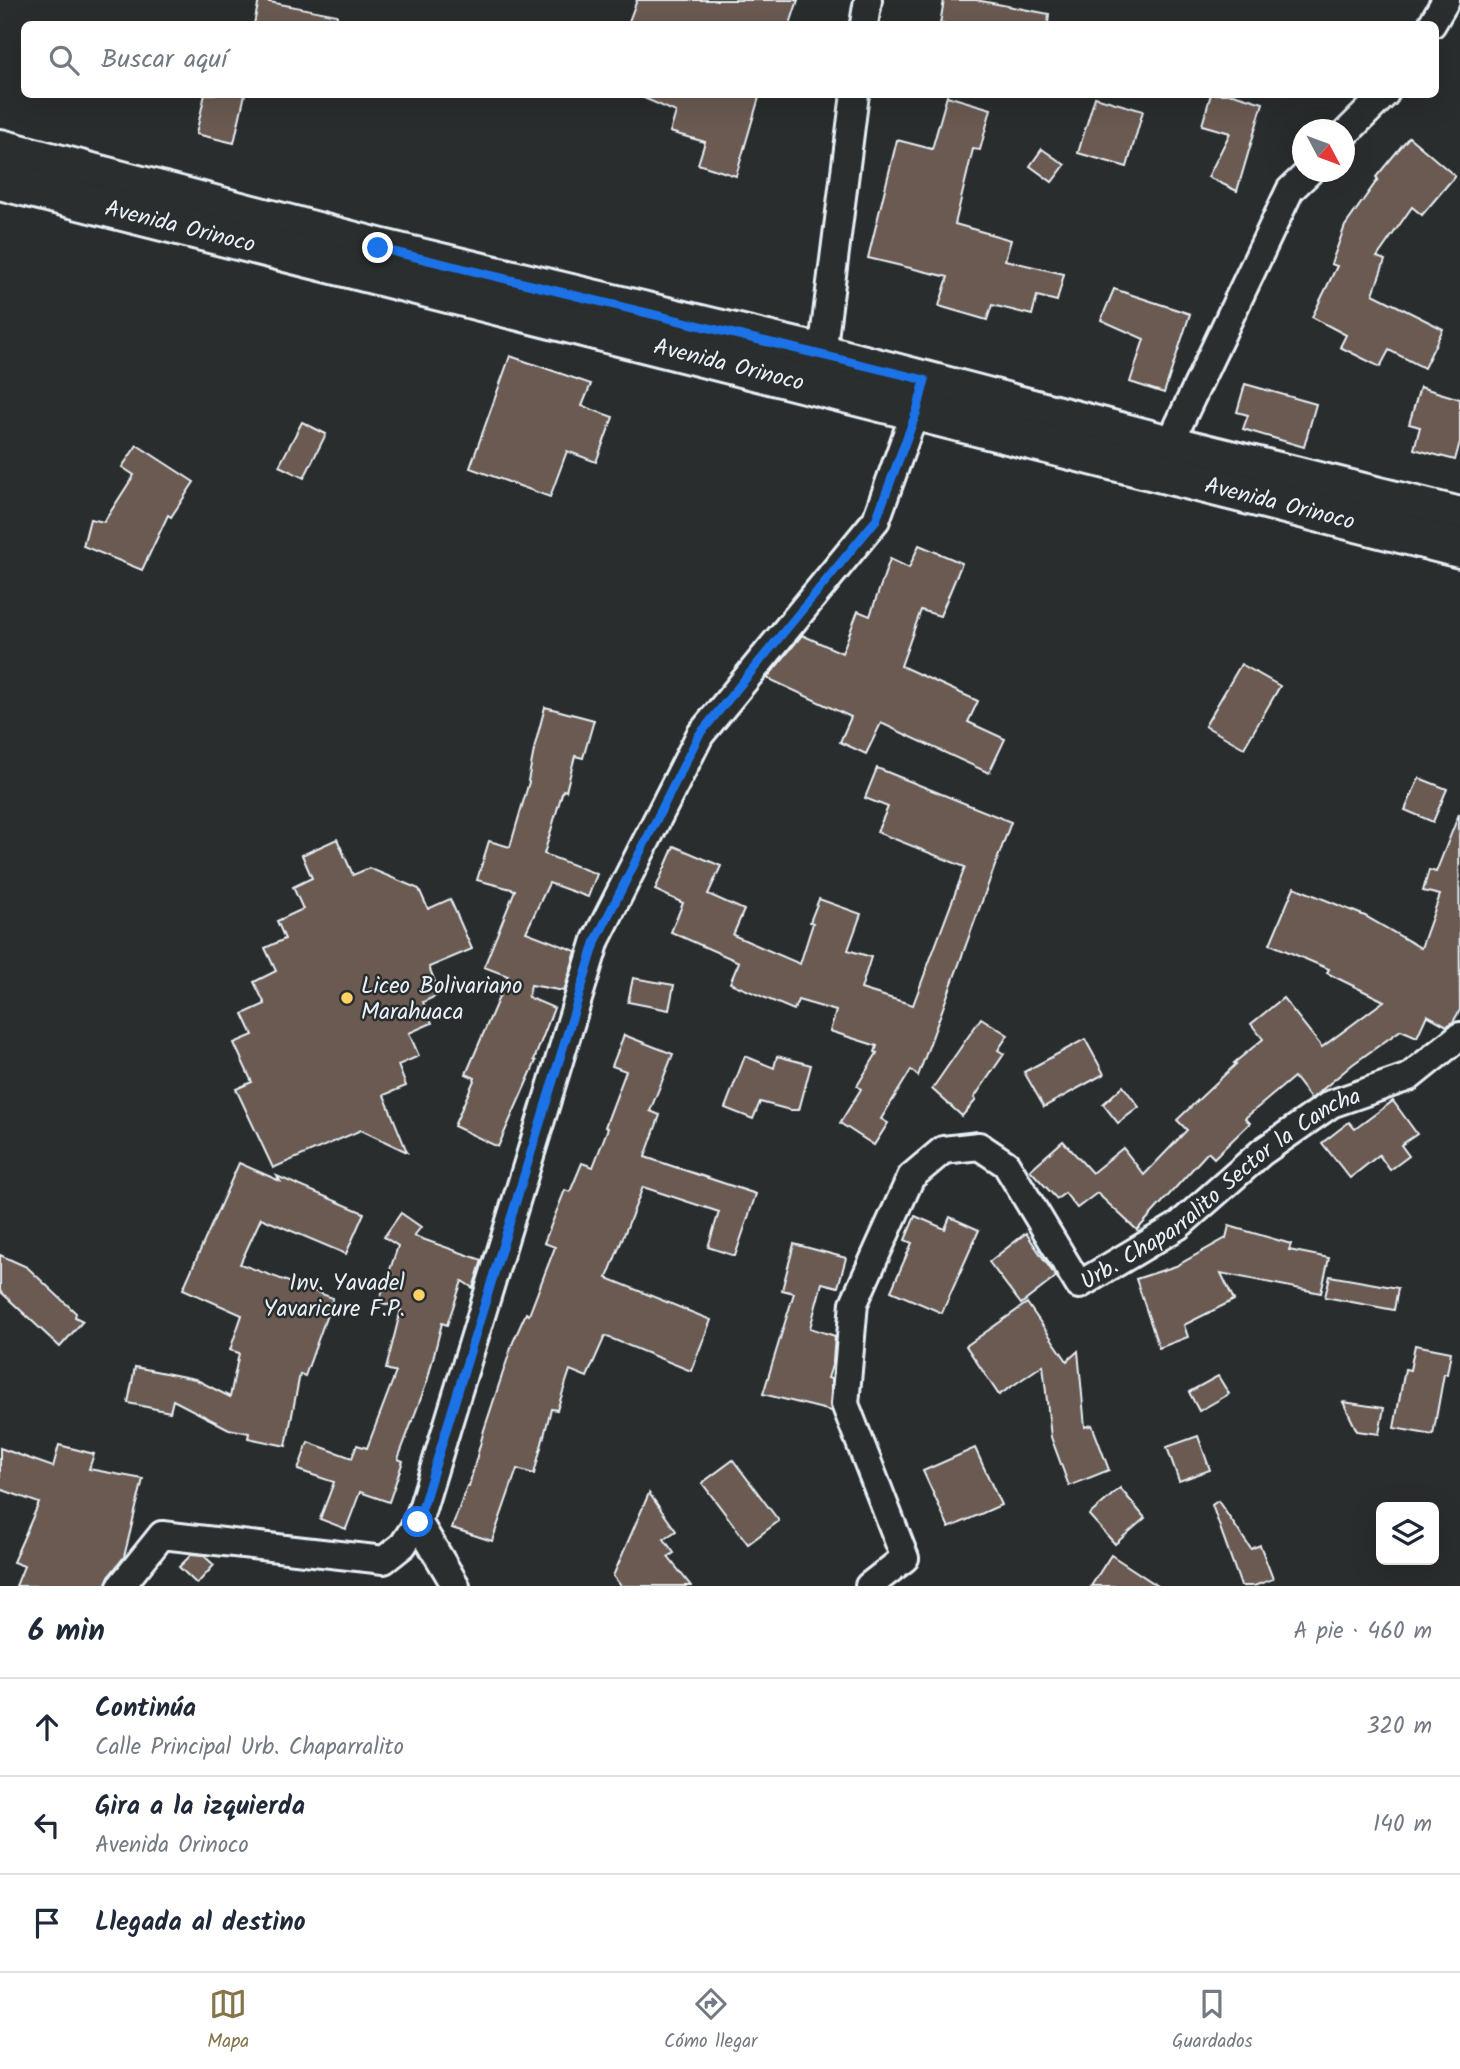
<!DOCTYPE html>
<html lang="es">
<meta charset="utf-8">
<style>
body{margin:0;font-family:Kalam,sans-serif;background:#f6f6f7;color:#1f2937}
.controls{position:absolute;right:21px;bottom:21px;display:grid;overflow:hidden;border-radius:10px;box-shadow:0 7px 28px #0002}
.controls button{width:63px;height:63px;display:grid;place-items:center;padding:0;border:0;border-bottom:2px solid #e0e1e3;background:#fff;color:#1f2937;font:35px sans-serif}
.compass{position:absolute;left:1292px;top:119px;width:63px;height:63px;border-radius:50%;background:#fff;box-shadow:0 7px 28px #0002;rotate:131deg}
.stop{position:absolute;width:21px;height:21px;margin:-16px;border:5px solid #1a73e8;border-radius:50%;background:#fff}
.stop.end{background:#1a73e8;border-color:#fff;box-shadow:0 2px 7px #0008}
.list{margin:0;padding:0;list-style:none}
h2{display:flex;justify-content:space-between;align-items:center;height:91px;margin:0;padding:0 28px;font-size:30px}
h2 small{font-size:23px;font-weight:400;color:#747a83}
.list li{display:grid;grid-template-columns:46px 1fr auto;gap:21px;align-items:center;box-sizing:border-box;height:98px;padding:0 28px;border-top:2px solid #e0e1e3}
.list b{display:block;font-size:26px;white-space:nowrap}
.list p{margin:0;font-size:23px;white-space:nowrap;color:#747a83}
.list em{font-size:23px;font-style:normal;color:#747a83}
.icon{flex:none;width:38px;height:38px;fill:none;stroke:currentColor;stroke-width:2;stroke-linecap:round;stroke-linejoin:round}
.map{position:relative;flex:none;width:1460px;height:1586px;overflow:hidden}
.search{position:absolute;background:#fff;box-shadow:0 7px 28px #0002;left:21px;right:21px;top:21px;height:77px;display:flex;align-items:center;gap:18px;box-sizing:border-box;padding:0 24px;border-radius:10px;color:#747a83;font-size:26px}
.sheet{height:385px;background:#fff}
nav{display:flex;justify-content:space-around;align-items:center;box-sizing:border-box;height:98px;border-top:2px solid #e0e1e3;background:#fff;font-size:19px;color:#747a83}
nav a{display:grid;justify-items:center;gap:4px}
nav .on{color:#84754c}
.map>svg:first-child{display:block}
</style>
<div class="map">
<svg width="1460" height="1586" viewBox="0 0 1460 1586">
<rect width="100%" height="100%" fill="#2a2d2e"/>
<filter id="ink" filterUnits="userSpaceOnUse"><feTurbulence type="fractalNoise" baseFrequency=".0143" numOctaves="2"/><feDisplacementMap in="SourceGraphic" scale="14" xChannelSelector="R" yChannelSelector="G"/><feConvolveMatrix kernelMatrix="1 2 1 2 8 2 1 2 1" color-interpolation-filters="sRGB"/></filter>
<g filter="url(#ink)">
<!-- building -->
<g fill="#6a5a51" stroke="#e8f1f8" stroke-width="2">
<polygon points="259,0 337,15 336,24 254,24"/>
<polygon points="637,0 798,0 790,24 628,24"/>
<polygon points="944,0 976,0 1049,14 1048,24 940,24"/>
<polygon points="205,94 245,94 234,143 196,134"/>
<polygon points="635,94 760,94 736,176 698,164 705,142 670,132 676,112"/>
<polygon points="1211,94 1233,94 1263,103 1237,191 1208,177 1230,133 1202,125"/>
<polygon points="947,96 991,109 980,150 973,149 955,224 1011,240 1005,260 1064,274 1057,301 1037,296 1032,315 992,305 987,320 939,306 948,277 868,258 897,140 932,149"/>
<polygon points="1095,97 1143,111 1127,167 1078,153"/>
<polygon points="1409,137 1455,176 1422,215 1412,207 1377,257 1385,260 1373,294 1443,329 1424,368 1389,350 1380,367 1340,347 1346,335 1312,317 1337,266 1331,264 1345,226 1378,179 1376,177"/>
<polygon points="1042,149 1065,165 1052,182 1030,166"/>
<polygon points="1114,289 1190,314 1164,393 1130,382 1144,339 1101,320"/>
<polygon points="510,356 591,384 582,406 613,417 596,462 567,451 550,497 470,468"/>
<polygon points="1245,384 1316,404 1304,447 1243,429 1248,415 1237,412"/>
<polygon points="1420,387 1460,399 1460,442 1455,460 1414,449 1420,427 1409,424"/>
<polygon points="302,422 326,434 304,478 279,466"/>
<polygon points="137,445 194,482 171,517 168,515 142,570 83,546 90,519 104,522 134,475 122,467"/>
<polygon points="919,545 962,563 940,616 921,610 901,666 978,701 968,722 1005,739 989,773 881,723 866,754 840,742 851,717 767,678 802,635 842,653 858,611 870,616 890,559 909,568"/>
<polygon points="1241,664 1280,686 1244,748 1205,726"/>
<polygon points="545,707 594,720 583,758 575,756 566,791 563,790 544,854 597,874 588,897 549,883 526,932 576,951 564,991 531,985 528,997 554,1008 534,1060 536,1061 498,1147 454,1126 475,1078 466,1074 508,976 484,967 515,890 477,880 489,841 510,847 529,782 528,781 535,745"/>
<polygon points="877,768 1011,822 918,1076 911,1070 881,1119 888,1123 874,1145 840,1123 861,1089 857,1086 877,1053 875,1052 877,1046 830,1031 836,1011 798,1000 794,1010 730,983 739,962 671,932 683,903 655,890 674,846 721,866 708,894 744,910 733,935 800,964 813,923 810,922 819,899 861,914 848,950 871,957 861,989 913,1005 965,867 877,832 888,807 865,798"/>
<polygon points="1419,778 1447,789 1433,822 1405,810"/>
<polygon points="1459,814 1460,1010 1453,1022 1447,1026 1427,1015 1417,1037 1401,1030 1353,1064 1311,1099 1294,1077 1245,1118 1250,1123 1214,1158 1208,1152 1137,1230 1097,1193 1077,1208 1065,1193 1057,1199 1030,1170 1063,1141 1092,1173 1123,1148 1144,1175 1187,1130 1177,1120 1236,1064 1234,1063 1263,1039 1251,1024 1283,998 1322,1047 1384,1001 1327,973 1329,969 1270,944 1294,887 1365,916 1421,948 1440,895 1423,891 1429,870 1436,872"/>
<polygon points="337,839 353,875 369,868 419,889 428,909 450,899 472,949 429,967 440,994 423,1002 432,1023 409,1033 419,1056 398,1065 406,1086 384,1095 407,1152 361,1130 273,1168 236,1089 252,1082 234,1043 253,1035 243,1014 265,1004 254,982 276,971 265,948 285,939 277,921 303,909 293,887 312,878 302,855"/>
<polygon points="633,978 674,985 669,1010 628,1002"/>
<polygon points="981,1018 1008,1035 998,1050 1004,1054 974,1098 976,1100 962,1116 932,1089"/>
<polygon points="624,1035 673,1054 650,1111 660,1115 645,1157 756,1194 735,1256 708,1247 719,1212 643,1187 607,1278 711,1320 691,1371 605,1336 587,1377 570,1370 557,1410 551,1409 534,1474 517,1469 492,1541 452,1528 467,1486 469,1486 484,1430 513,1342 526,1313 529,1315 555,1247 544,1243 565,1190 570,1192 582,1163 593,1167 608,1128 605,1127 626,1071 612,1066"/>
<polygon points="1085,1039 1104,1074 1044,1107 1024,1072"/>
<polygon points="745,1056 774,1068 777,1056 811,1065 799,1110 790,1110 760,1102 753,1119 725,1108"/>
<polygon points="1123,1086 1139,1107 1118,1123 1103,1104"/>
<polygon points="1393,1101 1417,1134 1401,1145 1409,1156 1390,1170 1379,1155 1350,1178 1322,1143 1349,1122 1355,1129"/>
<polygon points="239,1163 280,1181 277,1176 364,1213 346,1254 261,1218 240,1264 333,1298 305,1376 300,1374 286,1446 248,1438 249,1433 229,1429 173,1400 170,1412 128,1403 135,1367 195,1379 230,1397 239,1353 230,1350 242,1315 183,1289"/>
<polygon points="401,1213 421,1227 414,1236 482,1260 473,1288 462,1281 447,1325 442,1323 427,1382 398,1459 403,1461 389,1502 360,1492 346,1529 320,1519 334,1482 298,1470 308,1442 352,1458 357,1445 367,1448 396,1372 386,1369 401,1309 379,1302 398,1246 384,1237"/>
<polygon points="915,1216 945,1229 950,1217 979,1230 942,1313 891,1291 912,1243 905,1240"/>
<polygon points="1229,1226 1291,1244 1289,1250 1329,1258 1321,1293 1221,1273 1234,1300 1184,1325 1188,1337 1159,1348 1136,1279 1176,1266 1226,1238"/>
<polygon points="1026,1233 1056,1277 1021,1304 989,1262"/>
<polygon points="794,1244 846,1258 838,1287 822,1283 810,1328 835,1336 833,1362 828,1378 831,1379 831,1411 763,1394 794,1293 782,1290"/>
<polygon points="0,1255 27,1267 76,1313 75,1317 83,1321 60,1347 0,1291"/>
<polygon points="1330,1276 1398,1288 1394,1310 1325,1297"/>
<polygon points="1027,1303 1067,1361 1078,1351 1085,1427 1092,1425 1109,1470 1069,1486 1051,1437 1043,1365 999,1395 966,1346"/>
<polygon points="1415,1345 1451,1352 1447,1374 1444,1374 1433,1435 1394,1428 1405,1369 1410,1370"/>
<polygon points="1218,1376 1229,1394 1199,1411 1189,1392"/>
<polygon points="1343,1402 1384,1408 1379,1434 1357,1431"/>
<polygon points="1198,1436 1210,1470 1179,1481 1167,1447"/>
<polygon points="59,1445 94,1454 89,1469 143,1479 124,1557 109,1576 106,1586 16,1586 24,1566 13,1562 39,1503 0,1489 0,1448 53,1467"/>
<polygon points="975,1448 1001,1505 949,1528 923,1471"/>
<polygon points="733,1460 779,1521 748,1544 702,1483"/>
<polygon points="1120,1488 1145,1518 1115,1544 1089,1515"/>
<polygon points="649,1493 676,1531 664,1539 674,1553 668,1557 691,1586 621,1586 613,1576"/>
<polygon points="1218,1501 1251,1549 1260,1545 1273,1579 1254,1586 1241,1586 1212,1505"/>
<polygon points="192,1554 203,1555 214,1565 197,1584 179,1567"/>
<polygon points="1111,1555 1158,1586 1091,1586"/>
</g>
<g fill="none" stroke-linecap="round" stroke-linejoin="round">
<!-- street casing -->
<g stroke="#e8f1f8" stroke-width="32">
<g id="street">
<polyline points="864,24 868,0"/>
<polyline points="1432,24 1446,0"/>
<polyline points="1344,135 1385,94"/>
<polyline points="822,354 855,94"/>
<polyline points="1169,445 1290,190 1309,172"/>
<polyline points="121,1586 162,1535 384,1560 403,1545 418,1522"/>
<polyline points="456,1586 418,1522 596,940 700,735 876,520 921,395"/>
<path id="s1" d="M869,1586L905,1558L845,1404L854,1303L911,1177L943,1150L979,1146L1006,1164L1079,1285L1178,1226L1262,1152L1331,1104L1409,1077L1460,1036"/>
</g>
</g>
<!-- secondary casing -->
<g stroke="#e8f1f8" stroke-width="44">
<g id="secondary">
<polyline points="0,149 378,248 822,354 1169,445 1460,517"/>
<path id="s2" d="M0,180L1460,548"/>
</g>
</g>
<!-- street -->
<use href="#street" stroke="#2a2d2e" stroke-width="26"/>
<!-- secondary -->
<use href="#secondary" stroke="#2a2d2e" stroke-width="38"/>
</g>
</g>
<g fill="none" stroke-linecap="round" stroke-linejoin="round" filter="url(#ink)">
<!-- route -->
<polyline stroke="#1a73e8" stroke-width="9" points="378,248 925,380 917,411 876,520 699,735 596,940 418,1522"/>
</g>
<!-- markers -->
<g fill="#ffd166" stroke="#2a2d2e" stroke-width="2.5">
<circle cx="347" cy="998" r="7"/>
<circle cx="419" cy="1295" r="7"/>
</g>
<g text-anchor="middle" stroke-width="5" stroke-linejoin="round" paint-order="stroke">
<!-- street labels -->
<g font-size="23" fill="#e8f1f8" stroke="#2a2d2e">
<text dy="8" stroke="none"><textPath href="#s2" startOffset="186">Avenida Orinoco</textPath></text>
<text dy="8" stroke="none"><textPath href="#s2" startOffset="752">Avenida Orinoco</textPath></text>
<text dy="8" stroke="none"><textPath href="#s2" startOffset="1320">Avenida Orinoco</textPath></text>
<text dy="8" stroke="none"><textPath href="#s1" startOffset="875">Urb. Chaparralito Sector la Cancha</textPath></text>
</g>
<!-- poi labels -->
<g font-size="23" fill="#e8f1f8" stroke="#2a2d2e" text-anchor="start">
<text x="361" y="993">Liceo Bolivariano<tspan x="361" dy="26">Marahuaca</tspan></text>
<text x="405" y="1290" text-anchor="end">Inv. Yavadel<tspan x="405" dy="26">Yavaricure F.P.</tspan></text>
</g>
</g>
</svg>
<div class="controls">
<button><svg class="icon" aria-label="layers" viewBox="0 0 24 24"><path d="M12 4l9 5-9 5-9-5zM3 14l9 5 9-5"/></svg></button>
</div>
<svg class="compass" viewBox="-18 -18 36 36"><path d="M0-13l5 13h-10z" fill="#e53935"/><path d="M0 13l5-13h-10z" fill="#747a83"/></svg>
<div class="stop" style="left:418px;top:1522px"></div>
<div class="stop end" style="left:378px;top:248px"></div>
<div class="search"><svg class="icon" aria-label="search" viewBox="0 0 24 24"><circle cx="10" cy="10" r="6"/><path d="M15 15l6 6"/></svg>Buscar aquí</div>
</div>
<section class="sheet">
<h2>6 min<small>A pie · 460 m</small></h2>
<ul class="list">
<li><svg class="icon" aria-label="ahead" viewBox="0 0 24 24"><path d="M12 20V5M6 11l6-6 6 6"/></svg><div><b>Continúa</b><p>Calle Principal Urb. Chaparralito</p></div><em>320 m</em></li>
<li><svg class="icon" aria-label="left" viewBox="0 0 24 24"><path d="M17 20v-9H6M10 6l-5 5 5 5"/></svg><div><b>Gira a la izquierda</b><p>Avenida Orinoco</p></div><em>140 m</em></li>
<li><svg class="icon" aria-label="arrive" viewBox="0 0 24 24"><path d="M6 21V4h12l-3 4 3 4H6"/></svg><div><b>Llegada al destino</b></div></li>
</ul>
</section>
<nav>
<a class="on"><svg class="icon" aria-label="map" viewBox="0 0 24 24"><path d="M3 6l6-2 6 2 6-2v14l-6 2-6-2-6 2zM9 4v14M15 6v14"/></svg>Mapa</a>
<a><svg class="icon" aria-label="directions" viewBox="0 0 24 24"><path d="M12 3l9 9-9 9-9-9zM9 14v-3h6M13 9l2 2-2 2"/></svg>Cómo llegar</a>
<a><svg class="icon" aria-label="saved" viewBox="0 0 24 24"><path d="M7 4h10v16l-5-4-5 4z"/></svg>Guardados</a>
</nav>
